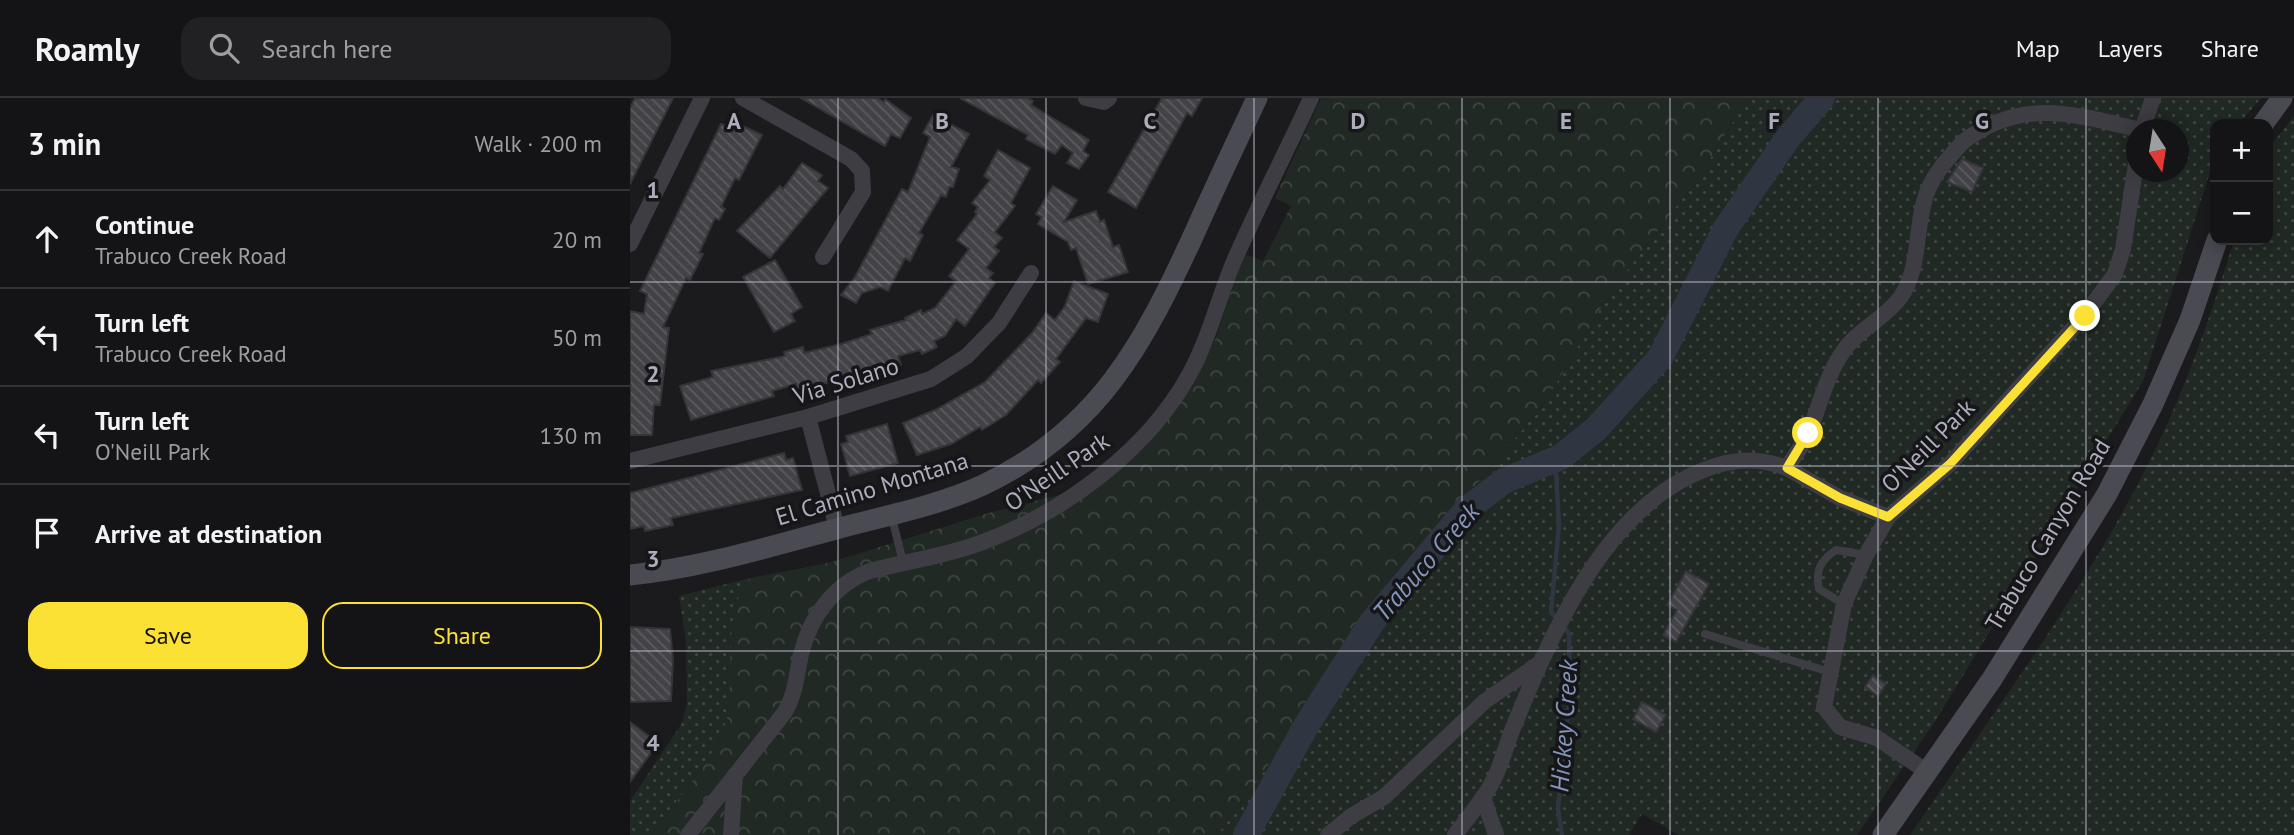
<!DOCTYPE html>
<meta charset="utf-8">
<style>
body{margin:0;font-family:"PT Sans",sans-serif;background:#212123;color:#f1f3f6}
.controls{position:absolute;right:21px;top:21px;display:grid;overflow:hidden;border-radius:14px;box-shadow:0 4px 18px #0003}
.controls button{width:63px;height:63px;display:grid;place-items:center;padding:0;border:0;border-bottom:2px solid #333335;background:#141416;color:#f1f3f6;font:35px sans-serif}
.compass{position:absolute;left:1496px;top:21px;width:63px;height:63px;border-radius:50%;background:#141416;box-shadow:0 4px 18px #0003;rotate:168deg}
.stop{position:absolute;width:21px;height:21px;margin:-16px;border:5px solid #fbe134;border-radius:50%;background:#fff}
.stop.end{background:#fbe134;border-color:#fff;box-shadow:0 2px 7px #0008}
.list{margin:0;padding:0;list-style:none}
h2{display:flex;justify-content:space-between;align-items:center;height:91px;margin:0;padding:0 28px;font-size:30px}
h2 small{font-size:23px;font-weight:400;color:#9d9ea1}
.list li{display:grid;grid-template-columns:46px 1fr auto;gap:21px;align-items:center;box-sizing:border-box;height:98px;padding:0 28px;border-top:2px solid #333335}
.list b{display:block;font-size:26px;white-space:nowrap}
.list p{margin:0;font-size:23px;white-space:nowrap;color:#9d9ea1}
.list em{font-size:23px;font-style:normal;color:#9d9ea1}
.actions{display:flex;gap:14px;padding:21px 28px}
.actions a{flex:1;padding:16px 0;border:2px solid #fbe134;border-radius:21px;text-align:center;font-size:24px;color:#fbe134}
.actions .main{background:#fbe134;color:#111}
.icon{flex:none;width:38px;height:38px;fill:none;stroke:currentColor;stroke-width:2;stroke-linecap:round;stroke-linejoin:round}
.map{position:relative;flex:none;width:1664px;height:737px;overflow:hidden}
header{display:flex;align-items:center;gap:42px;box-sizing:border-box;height:98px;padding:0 35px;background:#141416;border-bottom:2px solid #333335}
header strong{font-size:33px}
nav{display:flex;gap:38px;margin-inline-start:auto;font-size:24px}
.search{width:490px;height:63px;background:#212123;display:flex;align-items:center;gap:18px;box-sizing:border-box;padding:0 24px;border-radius:21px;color:#9d9ea1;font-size:26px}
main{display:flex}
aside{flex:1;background:#141416}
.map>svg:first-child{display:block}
</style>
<header>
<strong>Roamly</strong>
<div class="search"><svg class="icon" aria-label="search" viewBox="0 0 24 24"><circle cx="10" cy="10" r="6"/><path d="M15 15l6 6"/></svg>Search here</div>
<nav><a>Map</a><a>Layers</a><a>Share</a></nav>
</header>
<main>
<aside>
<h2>3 min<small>Walk · 200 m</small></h2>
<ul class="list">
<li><svg class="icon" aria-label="ahead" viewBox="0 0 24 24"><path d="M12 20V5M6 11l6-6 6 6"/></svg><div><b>Continue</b><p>Trabuco Creek Road</p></div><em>20 m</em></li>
<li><svg class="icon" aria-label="left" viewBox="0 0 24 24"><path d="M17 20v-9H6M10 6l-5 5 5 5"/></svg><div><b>Turn left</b><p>Trabuco Creek Road</p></div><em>50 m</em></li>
<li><svg class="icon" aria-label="left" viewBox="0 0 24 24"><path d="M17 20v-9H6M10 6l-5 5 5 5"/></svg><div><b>Turn left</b><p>O'Neill Park</p></div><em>130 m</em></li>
<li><svg class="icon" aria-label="arrive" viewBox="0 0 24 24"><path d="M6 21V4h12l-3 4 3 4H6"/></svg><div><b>Arrive at destination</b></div></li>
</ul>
<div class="actions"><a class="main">Save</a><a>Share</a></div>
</aside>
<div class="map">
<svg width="1664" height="737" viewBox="0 0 1664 737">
<defs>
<pattern id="grass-dots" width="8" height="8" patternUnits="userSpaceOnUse" patternTransform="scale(1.75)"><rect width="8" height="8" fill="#202923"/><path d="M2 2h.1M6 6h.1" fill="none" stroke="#3e4641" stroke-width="1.8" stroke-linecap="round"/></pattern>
<pattern id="forest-crowns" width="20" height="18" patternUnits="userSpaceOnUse" patternTransform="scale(1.75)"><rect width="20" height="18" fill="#202923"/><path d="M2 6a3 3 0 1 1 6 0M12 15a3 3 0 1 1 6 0" fill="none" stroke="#3e4641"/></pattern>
<pattern id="building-back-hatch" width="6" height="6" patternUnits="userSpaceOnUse" patternTransform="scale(1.75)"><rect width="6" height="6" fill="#424247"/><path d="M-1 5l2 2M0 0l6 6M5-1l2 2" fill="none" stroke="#5b5b60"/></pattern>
</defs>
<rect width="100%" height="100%" fill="#1b1a1d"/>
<!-- grass -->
<g fill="url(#grass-dots)" fill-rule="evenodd">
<path d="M1118,0H1631L1609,26H1585V59L1513,283L1304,625L1227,737H1049L1012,716L999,737H587L652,649L760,489L914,306L979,196L1066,83ZM1506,32H1548V74H1506Z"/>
<path d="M1664,18V737H1280C1366,610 1461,485 1528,346C1559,281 1583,211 1604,142H1638V51Z"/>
<path d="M120,480C94,510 108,591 94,631C84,660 40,710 21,737H0V703L52,625L57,605L56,543L49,498Z"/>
</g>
<!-- forest -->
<path fill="url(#forest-crowns)" d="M691,0H1118L1066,83L979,196L914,306L760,489L652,649L587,737H21C40,710 84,660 94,631C109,587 88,517 120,480L198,465L362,414L468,387L546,312L584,244L614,156L633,163L661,108L645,100Z"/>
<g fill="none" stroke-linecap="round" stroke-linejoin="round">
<!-- stream -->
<g stroke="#2f3642" stroke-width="4.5">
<polyline points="927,521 921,514 929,427 926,374 931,359"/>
<polyline points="932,737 928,711 940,598 939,535 933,528"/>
</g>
<!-- river -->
<polyline stroke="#2f3642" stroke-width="26" points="616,737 676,628 742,524 837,411 874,383 931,359 966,331 1030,260 1096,130 1158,40 1192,0"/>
</g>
<!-- building -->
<g fill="url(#building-back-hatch)" stroke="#353439" stroke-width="2">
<polygon points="5,0 43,0 0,86 0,10"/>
<polygon points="171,0 247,0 254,4 255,1 281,20 270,40 261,36 255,48"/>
<polygon points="330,0 397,0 403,3 401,7 459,42 453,53 459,57 449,71 437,65 443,55 432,47 425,56 396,41 398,37"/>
<polygon points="532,0 572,0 562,18 557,15 506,110 478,94"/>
<polygon points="303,17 339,36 321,69 329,71 323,89 319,89 316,99 311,97 289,135 293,137 280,163 275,160 258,193 250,189 232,195 226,205 211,197 225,179 272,91 278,94 300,39 293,35"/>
<polygon points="102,23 132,37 109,82 105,80 91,109 95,111 89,122 85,120 69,155 73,156 60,182 56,180 33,229 39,230 30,307 24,307 22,337 0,337 0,213 14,216 17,196 10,193 91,26 99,29"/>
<polygon points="368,52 400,70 381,105 385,108 365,134 372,140 364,149 369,153 356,170 363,175 359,180 365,185 335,228 326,221 315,238 304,243 307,249 292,256 290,252 268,258 271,267 167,292 166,286 142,293 144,298 61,322 50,288 83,279 81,273 155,258 154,254 173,249 174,255 211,246 242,236 240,232 276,222 275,220 291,212 292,216 305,210 326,183 319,178 339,151 327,142 347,116 345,114 348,109 342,105 360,82 354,78"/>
<polygon points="1332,61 1353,70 1342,94 1317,84"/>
<polygon points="172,65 192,77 188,83 198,90 140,160 107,133 150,88 153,91"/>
<polygon points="423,88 447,102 434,124 466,113 470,124 474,122 483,149 489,147 498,174 458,186 446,150 441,152 438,144 408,126 412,119 406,116"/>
<polygon points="145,162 172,209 161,216 165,223 144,234 113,179"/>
<polygon points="444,183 478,196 468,224 456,220 426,261 430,264 411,285 408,282 376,317 352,332 350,329 321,346 287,357 273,325 305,312 355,284 402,235 416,215 425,222 435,208"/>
<polygon points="257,326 268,365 220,378 211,346 218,344 216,338"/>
<polygon points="154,355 156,362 163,360 172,392 41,420 43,427 15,433 14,428 0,431 0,395"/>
<polygon points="1056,473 1079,486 1046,544 1033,537 1047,512 1037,507"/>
<polygon points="0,529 40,531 43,562 41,603 0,604"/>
<polygon points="1243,577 1256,586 1248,598 1235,589"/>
<polygon points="1012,604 1036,617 1026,634 1003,621"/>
<polygon points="0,624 28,645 0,684"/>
</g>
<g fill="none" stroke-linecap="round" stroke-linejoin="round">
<!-- lane -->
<g stroke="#3e3d44" stroke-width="8">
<polyline points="262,420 273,464"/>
<path d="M1214,506L1189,491C1185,472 1191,462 1206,452L1236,457"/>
<polyline points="1075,536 1200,574"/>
</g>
<!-- street -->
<g stroke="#3e3d44" stroke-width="16">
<polyline points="113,0 221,61 232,73 233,94 193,159"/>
<polyline points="456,0 474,4 479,0"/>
<polyline points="1512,32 1523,0"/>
<polyline points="0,146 72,0"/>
<polyline points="178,319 207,430"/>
<polyline points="0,363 178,319 301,281 337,258 369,225 401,175"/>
<polyline points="1157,370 1210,400 1258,419"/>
<polyline points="1299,675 1247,640 1210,629 1194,609 1214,506 1236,457 1258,419 1320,366 1455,217 1485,176 1493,151 1506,66"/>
<polyline points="853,699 866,737"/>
<path d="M58,737L155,614C166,595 166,578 171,557C179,520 204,486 240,473C277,463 317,458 353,444C434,414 517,353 559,277C579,241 588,201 604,163C628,108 656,55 681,0"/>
<polyline points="101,737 105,677"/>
<polyline points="698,737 720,719 754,699 855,603 910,565"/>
<path d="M825,737C837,720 852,704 862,685C871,668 876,648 883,630C919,542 969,422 1060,378C1093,362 1121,357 1157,370C1164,358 1174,346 1179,334C1190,307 1196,279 1212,255C1226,233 1254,221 1270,200C1292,169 1284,125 1298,92C1305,74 1320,58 1333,44C1390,0 1442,15 1510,32"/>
</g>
<!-- secondary -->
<g stroke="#494a52" stroke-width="21">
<polyline points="1633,26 1652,0"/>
<path d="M0,477C70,470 138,449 206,431C254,418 307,408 353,387C469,332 514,245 565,134C585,89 606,45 627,0"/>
<polyline points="1253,737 1362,581 1477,396 1523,306 1560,222 1587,142"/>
</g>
</g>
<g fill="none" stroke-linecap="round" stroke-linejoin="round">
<!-- route -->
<polyline stroke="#fbe134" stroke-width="9" points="1178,335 1157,370 1210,400 1258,419 1320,366 1455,218"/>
</g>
<!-- grid -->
<path fill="none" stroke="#adaebd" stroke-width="2" stroke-opacity="0.55" d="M208,0V737M416,0V737M624,0V737M832,0V737M1040,0V737M1248,0V737M1456,0V737M0,184H1664M0,368H1664M0,553H1664"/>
<g text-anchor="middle" stroke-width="7" stroke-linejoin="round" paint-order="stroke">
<!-- street labels -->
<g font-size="24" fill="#adaebd" stroke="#161518">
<text transform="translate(216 283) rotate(-17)" y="8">Via Solano</text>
<text transform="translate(1298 348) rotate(-45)" y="8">O'Neill Park</text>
<text transform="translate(427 374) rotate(-34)" y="8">O'Neill Park</text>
<text transform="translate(242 391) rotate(-17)" y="8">El Camino Montana</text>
<text transform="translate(1418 437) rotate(-59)" y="8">Trabuco Canyon Road</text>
</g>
<!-- water labels -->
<g font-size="26" font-style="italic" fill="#8395b9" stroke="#161518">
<text transform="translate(796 464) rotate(-49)" y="9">Trabuco Creek</text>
<text transform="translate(934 628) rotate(-86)" y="9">Hickey Creek</text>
</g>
</g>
<g font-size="23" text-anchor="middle" font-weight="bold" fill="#adaebd" stroke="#161518" stroke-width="7" stroke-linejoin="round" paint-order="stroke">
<text x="104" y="31">A</text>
<text x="312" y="31">B</text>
<text x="520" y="31">C</text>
<text x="728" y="31">D</text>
<text x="936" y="31">E</text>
<text x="1144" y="31">F</text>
<text x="1352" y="31">G</text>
<text x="23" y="100">1</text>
<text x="23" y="284">2</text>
<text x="23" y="469">3</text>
<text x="23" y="653">4</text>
</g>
</svg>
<div class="controls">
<button>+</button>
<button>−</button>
</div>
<svg class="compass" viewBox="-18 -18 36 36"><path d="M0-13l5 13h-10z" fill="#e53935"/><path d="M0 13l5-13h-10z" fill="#9d9ea1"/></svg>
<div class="stop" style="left:1178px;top:335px"></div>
<div class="stop end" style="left:1455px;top:218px"></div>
</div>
</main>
